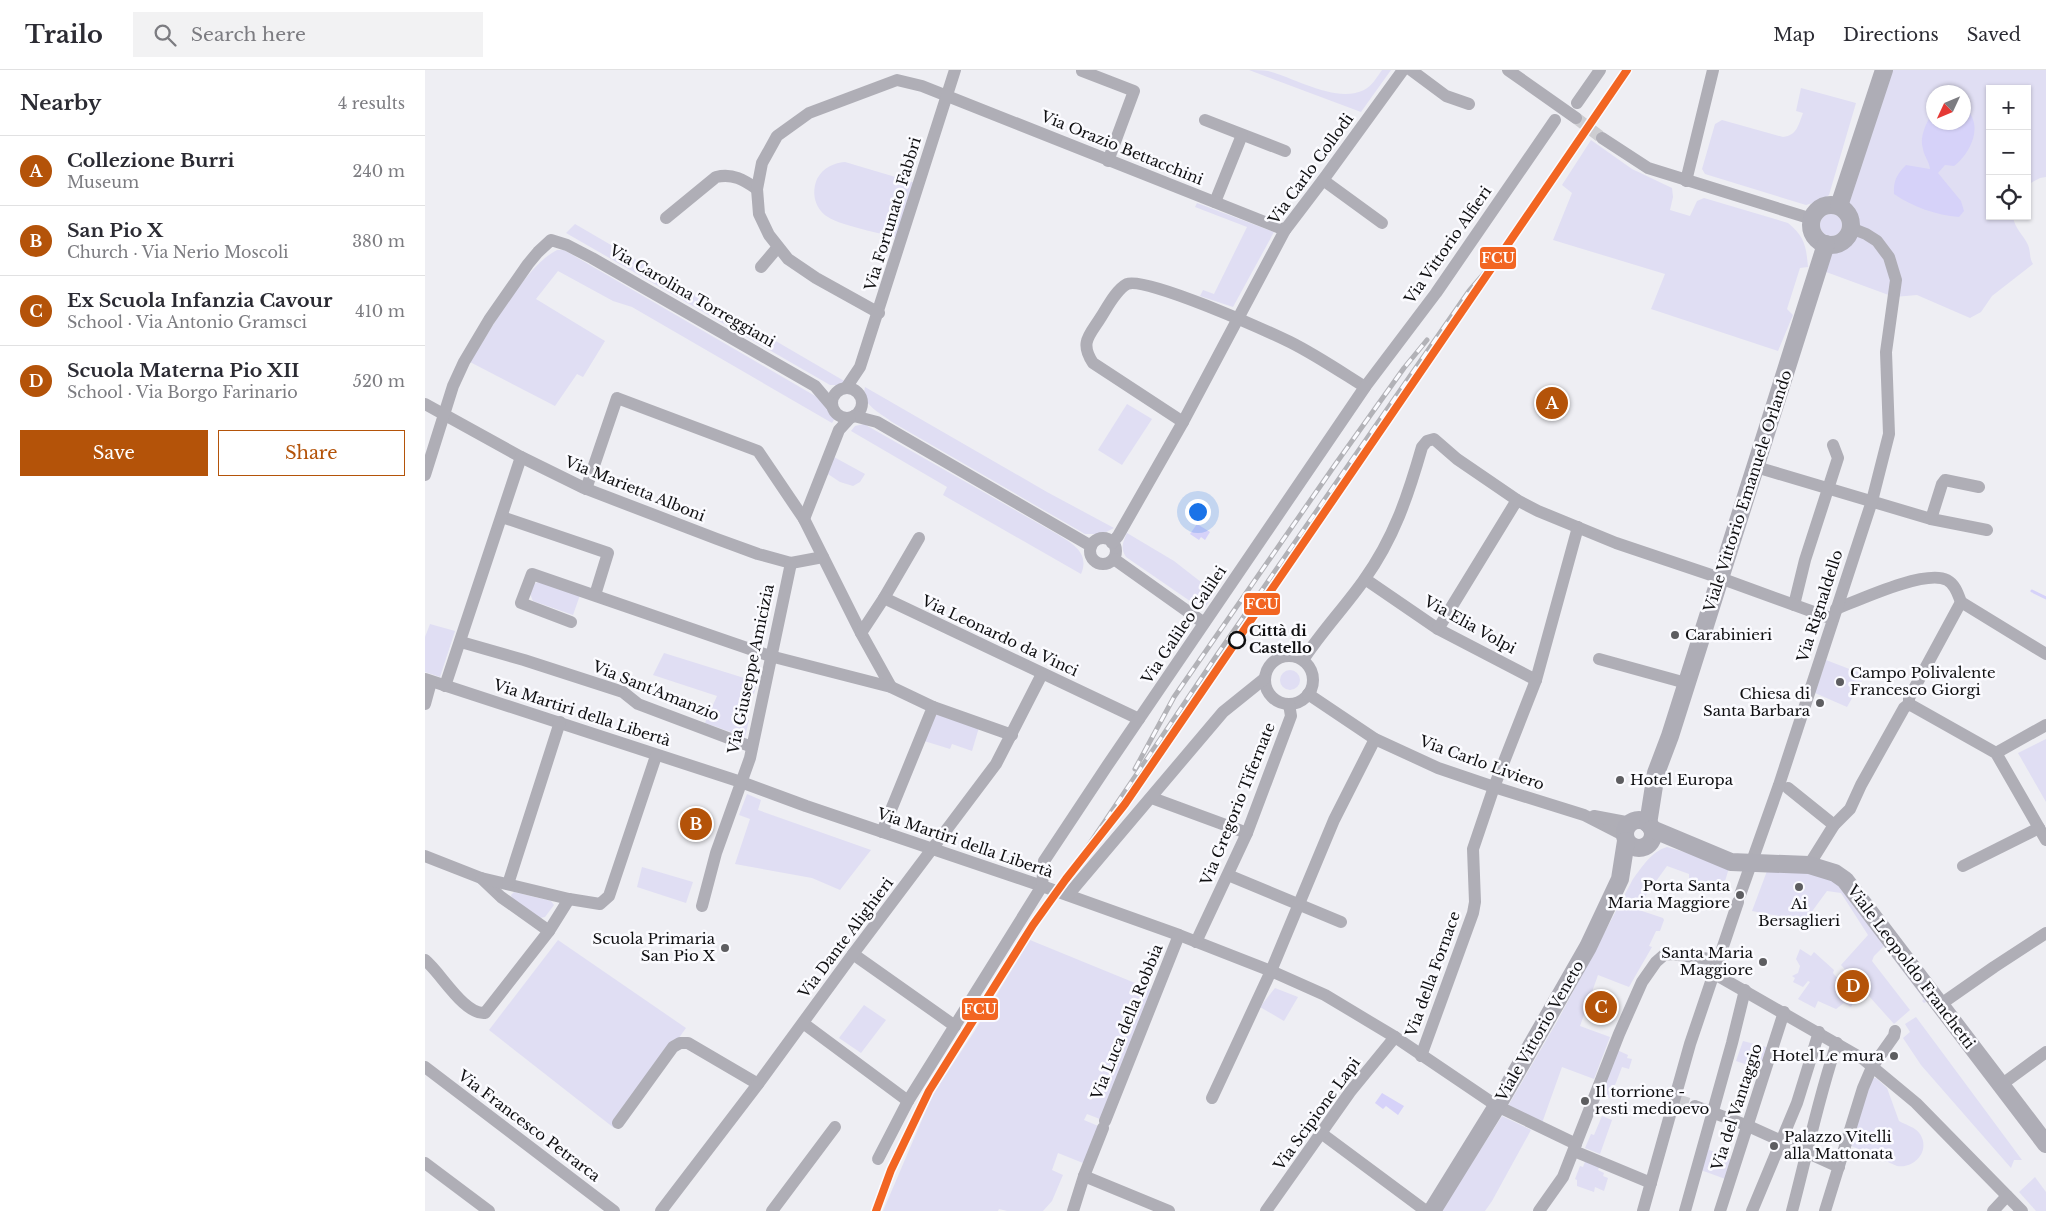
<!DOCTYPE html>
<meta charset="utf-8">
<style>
body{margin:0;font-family:"Libre Baskerville",serif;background:#f2f2f3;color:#2b2b33}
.controls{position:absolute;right:15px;top:15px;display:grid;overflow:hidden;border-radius:0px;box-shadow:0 1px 4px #0004}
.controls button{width:45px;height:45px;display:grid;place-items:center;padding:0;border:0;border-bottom:1px solid #e1e1e2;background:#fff;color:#2b2b33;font:25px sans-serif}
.compass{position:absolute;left:1501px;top:15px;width:45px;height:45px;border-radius:50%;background:#fff;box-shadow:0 1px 4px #0004;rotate:226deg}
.you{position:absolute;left:772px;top:441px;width:18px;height:18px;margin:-12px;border:4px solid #fff;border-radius:50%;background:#1a73e8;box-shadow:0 0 0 8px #1a73e833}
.badge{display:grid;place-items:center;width:32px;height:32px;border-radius:50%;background:#b45309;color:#fff;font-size:16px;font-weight:700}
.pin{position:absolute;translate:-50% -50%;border:2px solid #fff;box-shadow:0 1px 5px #0006}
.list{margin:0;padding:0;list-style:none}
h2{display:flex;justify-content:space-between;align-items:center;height:65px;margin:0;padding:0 20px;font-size:21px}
h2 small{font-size:16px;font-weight:400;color:#7c7c81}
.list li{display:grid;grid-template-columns:32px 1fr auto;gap:15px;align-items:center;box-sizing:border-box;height:70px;padding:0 20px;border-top:1px solid #e1e1e2}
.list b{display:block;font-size:19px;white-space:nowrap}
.list p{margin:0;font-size:16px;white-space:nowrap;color:#7c7c81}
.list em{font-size:16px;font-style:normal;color:#7c7c81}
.actions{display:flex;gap:10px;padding:15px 20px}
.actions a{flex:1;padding:11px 0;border:1px solid #b45309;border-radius:0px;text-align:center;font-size:18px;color:#b45309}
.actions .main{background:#b45309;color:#fff}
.icon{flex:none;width:28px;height:28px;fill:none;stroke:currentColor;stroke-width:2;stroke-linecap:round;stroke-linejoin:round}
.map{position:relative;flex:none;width:1621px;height:1141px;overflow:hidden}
header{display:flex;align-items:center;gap:30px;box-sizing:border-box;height:70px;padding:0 25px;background:#fff;border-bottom:1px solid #e1e1e2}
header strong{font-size:24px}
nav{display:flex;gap:28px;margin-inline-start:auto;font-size:18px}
.search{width:350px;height:45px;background:#f2f2f3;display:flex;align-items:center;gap:12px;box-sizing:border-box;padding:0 18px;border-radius:0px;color:#7c7c81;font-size:19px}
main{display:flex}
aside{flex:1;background:#fff}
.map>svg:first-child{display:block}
</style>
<header>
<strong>Trailo</strong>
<div class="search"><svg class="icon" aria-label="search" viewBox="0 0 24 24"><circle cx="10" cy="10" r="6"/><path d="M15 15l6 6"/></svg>Search here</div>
<nav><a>Map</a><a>Directions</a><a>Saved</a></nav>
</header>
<main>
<aside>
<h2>Nearby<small>4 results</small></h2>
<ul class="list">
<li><span class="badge">A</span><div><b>Collezione Burri</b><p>Museum</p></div><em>240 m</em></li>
<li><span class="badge">B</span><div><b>San Pio X</b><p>Church · Via Nerio Moscoli</p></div><em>380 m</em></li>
<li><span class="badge">C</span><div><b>Ex Scuola Infanzia Cavour</b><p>School · Via Antonio Gramsci</p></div><em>410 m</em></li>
<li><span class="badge">D</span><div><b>Scuola Materna Pio XII</b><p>School · Via Borgo Farinario</p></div><em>520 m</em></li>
</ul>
<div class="actions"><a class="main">Save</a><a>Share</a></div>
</aside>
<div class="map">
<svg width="1621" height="1141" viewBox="0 0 1621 1141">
<rect width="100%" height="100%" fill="#eeeef3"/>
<!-- green -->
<g fill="#e0def3" fill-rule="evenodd">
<path d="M824,0C830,0 837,0 843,1C870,8 912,34 939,20C947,16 952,7 957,0H966L936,42Z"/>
<path d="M1459,0H1621V107L1615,108L1602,115V19H1565V146H1588C1589,158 1598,164 1603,175C1606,182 1604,188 1608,194L1567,226L1556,242L1545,248L1492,225L1469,227L1393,199L1407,175C1425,172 1432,153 1419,140ZM1508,22H1538V52H1508Z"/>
<path d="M1376,18L1431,33L1404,125L1395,131L1381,135L1280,104L1277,99L1290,54L1297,50L1358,67C1372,65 1373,56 1378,43L1371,41Z"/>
<path d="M1166,70L1207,99L1247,118L1248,127L1245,140L1265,146L1272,131L1279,128L1363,153C1380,167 1381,176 1383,197L1375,198L1362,239L1368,245L1353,281L1226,239L1240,204L1128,170L1147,123L1137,115Z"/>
<path d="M420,92L494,114L477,169C460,164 416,156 403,147C390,139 386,123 392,109C398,98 408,93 420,92Z"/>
<polygon points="772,133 849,162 808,237 775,226 778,220 789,224 822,157 770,137"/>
<circle cx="1406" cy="155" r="11"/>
<polygon points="150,154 421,312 412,315 405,315 141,163"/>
<path d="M132,180H139L404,334L410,348L407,353L207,237L188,231L133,201L111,229L180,271L158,307L152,304L130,336L45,292C64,263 101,195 132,180Z"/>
<path d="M440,317L622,422L689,458L677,464H660L467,352C456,343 435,335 440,317Z"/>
<polygon points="702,334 727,349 697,395 673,380"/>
<path d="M439,354L632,464C648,474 665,483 656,504L518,425L522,417L426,361L430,356Z"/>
<polygon points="409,387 440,404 435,412 428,416 415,412 403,404"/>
<path d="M702,463L749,491L790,523L778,540L701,487C695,478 698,472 702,463Z"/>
<polygon points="115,511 155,525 148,545 108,531 105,524 109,514"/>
<polygon points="5,554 30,561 15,607 0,602 0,567"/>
<polygon points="239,583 332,612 329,624 323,622 317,647 324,650 320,667 280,653 292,626 228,605"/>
<polygon points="1401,590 1440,605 1422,637 1390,623"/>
<circle cx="865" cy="610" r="10"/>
<polygon points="508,637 555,654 547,681 527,674 525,679 496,670"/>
<polygon points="1621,669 1621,732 1593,683"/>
<polygon points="322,724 336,730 333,740 446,780 415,820 387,808 310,794 325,749 314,745"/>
<path d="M1242,777L1305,795L1296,824L1264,813V804L1242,796L1211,839L1238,848L1239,850L1235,861H1231L1224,876L1227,877L1204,917L1173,905L1155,956L1185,967L1169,1009L1137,997L1117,1053L1083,1036L1134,948L1208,809C1217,797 1227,781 1242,777Z"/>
<polygon points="217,797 268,812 261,833 212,817"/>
<polygon points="1342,801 1381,803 1411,810 1506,929 1499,933 1497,931 1499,929 1459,876 1449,886 1447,891 1485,940 1469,954 1416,895 1443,865 1416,823 1402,821 1380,851 1327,841"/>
<polygon points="89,822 126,831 129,835 120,847 115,848 87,828 86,825"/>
<polygon points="133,870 261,958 189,1058 64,960"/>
<polygon points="605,870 732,922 680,1051 662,1044 659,1050 678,1058 663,1095 633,1083 627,1100 638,1105 627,1131 618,1141 582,1141 574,1139 573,1141 458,1141 508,1024 549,962"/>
<polygon points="1375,879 1386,886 1389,882 1409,900 1408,903 1430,929 1426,937 1419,933 1411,939 1393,931 1390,938 1373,929 1385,912 1383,911 1378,917 1368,912 1370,908 1367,906 1373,903 1375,896 1371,889"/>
<polygon points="850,918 873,927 859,951 835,937"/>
<polygon points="439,935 461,950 436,983 414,968"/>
<polygon points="1491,947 1597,1090 1589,1090 1586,1098 1496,995 1478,968 1485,962 1480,954"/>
<polygon points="1318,971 1345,978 1337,1000 1311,991"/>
<polygon points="1192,980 1203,985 1202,988 1207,989 1204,999 1197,997 1185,1028 1175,1024"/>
<path d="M1445,1008H1451L1462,1018L1474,1051C1481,1055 1490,1057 1495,1064C1506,1081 1489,1099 1472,1096L1424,1075Z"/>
<polygon points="1077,1046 1106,1060 1067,1131 1060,1141 1016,1141"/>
<polygon points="1177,1046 1187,1050 1175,1084 1160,1078 1166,1064 1169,1065"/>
<polygon points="1281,1076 1285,1076 1284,1080 1293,1083 1295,1077 1300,1079 1298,1087 1309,1090 1303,1110 1273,1099"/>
<polygon points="1161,1089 1175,1095 1173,1100 1179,1103 1178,1106 1183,1108 1179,1121 1170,1117 1169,1122 1152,1116 1152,1110 1150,1109 1155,1096 1158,1097"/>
<polygon points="1610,1107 1621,1122 1621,1141 1611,1141 1594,1122"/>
</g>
<!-- water -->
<g fill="#d6d2f9">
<path d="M1539,37C1560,54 1546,83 1529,96L1520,95L1513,103L1536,131L1539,141L1534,147C1511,145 1488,137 1469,124C1468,111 1472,104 1481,95L1505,99C1504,91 1499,86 1498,79C1494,67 1501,54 1507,43L1508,42V52H1538Z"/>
<polygon points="772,454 785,462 780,470 776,467 774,470 765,464"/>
<polygon points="957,1023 979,1036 973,1045 961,1036 958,1039 950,1033"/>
</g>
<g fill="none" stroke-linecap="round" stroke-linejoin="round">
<!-- stream -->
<polyline stroke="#d6d2f9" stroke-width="3" points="1607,521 1621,528"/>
<!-- minor-tunnel -->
<g stroke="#cdcdd1" stroke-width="12" stroke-dasharray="12 6" stroke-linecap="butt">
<polyline points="1151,48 1177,68"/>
<polyline points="1252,1030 1270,1036"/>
</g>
<!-- minor -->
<g stroke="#afaeb6" stroke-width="12">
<polyline points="986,0 1021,26 1044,34"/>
<polyline points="1083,0 1151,48"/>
<polyline points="657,1 709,21 683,91"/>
<polyline points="1152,33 1175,0"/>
<polyline points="780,50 860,81"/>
<polyline points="1177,68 1223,98 1387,149"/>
<polyline points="898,110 957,153"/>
<polyline points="1261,111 1288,0"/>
<polyline points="790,132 817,65"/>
<path d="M241,148L291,107C308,103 319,110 332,119"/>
<polyline points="336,197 353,177"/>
<polyline points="454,243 391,208 363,189 344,165 334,144 332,119 337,93 352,66 384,43 472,10 497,16 860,160"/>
<polyline points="421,318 435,297 530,0"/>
<circle cx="422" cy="333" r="15"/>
<polyline points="0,334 96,387 159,418 292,469 333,484 366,493 398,487"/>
<polyline points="429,346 452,352 666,476"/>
<path d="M758,352L668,293C654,272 665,265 676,247C683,236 691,220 702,214C721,206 842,261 865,272C891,285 916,302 940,317"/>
<polyline points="1331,397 1506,449 1562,460"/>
<polyline points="0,405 28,316 39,292 64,250 103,194 113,182 126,170 142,175 167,188 390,316 407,336"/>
<polyline points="161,419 192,328 333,381 379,449 436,563 466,617"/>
<polyline points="77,447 183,483 170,525"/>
<polyline points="379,449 414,360 425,348"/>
<polyline points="1506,449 1517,414 1520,410 1554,417"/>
<circle cx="678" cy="481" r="13"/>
<polyline points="687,473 693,466 758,352 860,160 898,110 978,0"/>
<polyline points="689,489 779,553"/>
<polyline points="940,509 1013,559 1111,610"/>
<polyline points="459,528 494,468"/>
<polyline points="1369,535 1380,490 1413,388 1408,375"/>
<path d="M1411,539C1434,530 1500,499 1522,510C1530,514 1533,524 1536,532"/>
<polyline points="146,552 96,533 107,504 345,586 466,617 508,637 457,762"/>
<polyline points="1013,559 1092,430"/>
<polyline points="436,563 459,528 714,649"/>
<polyline points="36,572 99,590 198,622 213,634 327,677"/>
<circle cx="864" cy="610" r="24"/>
<polyline points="1174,589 1261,613"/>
<path d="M878,590C896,562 920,537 939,510C969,468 983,426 997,377L1002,371L1009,369L1032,389L1092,430L1113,441L1191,473L1295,508L1408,549"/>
<polyline points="0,609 316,712 381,736 617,816 754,865 846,901 900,925 970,967 1072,1036 1151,1074"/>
<polyline points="20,616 96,387"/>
<polyline points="883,624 950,669 1013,698 1069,717 1159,745 1200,766"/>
<polyline points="0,634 6,612"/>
<polyline points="1484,634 1571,683 1621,770"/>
<polyline points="508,637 587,665"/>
<polyline points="1571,683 1621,655"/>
<polyline points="1363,718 1409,755"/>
<polyline points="727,728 822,763"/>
<polyline points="1169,746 1206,753"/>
<polyline points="0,786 56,808 76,827 124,861"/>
<polyline points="1384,795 1409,755 1425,739 1436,715 1479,638 1484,634 1484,628 1536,532 1621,584"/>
<polyline points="1538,796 1614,758"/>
<polyline points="803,805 916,852"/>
<polyline points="56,808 144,829 175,834 184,826 231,686"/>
<polyline points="83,814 135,652"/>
<polyline points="643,825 798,642 839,609"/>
<polyline points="1315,825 1354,715 1447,431 1464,364 1461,282 1471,210 1464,187 1452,171 1441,164 1426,158"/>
<polyline points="277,836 291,783 325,688 366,493"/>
<polyline points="771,872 822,763 866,646 864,634"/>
<polyline points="428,884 530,956"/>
<path d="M0,890C16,903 39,945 60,943L124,861L144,829"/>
<polyline points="1288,903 1438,989 1491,1033 1597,1141"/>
<polyline points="1516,934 1569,897 1621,863"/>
<polyline points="378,953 483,1031 617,816 619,791 682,696 940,317 1011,223 1130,50"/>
<polyline points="996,986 1048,843 1050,832 1048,779 1069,717 1111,610 1153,457"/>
<polyline points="0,997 189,1141"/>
<polyline points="1576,1015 1621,982"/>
<polyline points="787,1028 846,901 909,750 950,669"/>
<polyline points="1270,1036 1321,1055 1414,1097"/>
<polyline points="680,1051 754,865"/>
<polyline points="193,1053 248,977 255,973 263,973 333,1014"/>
<polyline points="896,1063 1001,1141"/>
<polyline points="1149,1081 1226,1113"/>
<polyline points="453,1089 483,1031"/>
<polyline points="0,1093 64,1141"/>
<polyline points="659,1106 744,1141"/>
<polyline points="236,1141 333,1014 428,884 571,694 617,604"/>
<polyline points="347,1141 410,1057"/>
<polyline points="648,1141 659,1106 678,1058"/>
<polyline points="841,1141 925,1022 970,967"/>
<polyline points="1114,1141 1138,1107 1194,964 1217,912 1231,892 1239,885 1246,884 1293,890"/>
<polyline points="1218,1141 1265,974 1313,832"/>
<polyline points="1260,1141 1307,973 1320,920"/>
<polyline points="1295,1141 1359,942"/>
<polyline points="1327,1141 1372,1033 1394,962"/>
<path d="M1367,1141C1382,1085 1393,1028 1412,973"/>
<polyline points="1400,1141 1438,1018 1447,997 1469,966 1470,961"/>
<polyline points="1568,1141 1582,1126"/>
</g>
<!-- secondary -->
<g stroke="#aeadb6" stroke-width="18">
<circle cx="1406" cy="155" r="20"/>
<polyline points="1414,136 1459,0"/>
<circle cx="1214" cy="764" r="14"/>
<polyline points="1223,754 1231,703 1245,666 1401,174"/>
<polyline points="1227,759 1306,792 1384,795 1410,803 1420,810 1621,1074"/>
<polyline points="1007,1141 1072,1036 1163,877 1195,809 1201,771"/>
</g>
<!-- rail casing -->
<g stroke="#b2b2b7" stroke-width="5">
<g id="rail">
<polyline points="710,699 749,627 912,392 979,298 1002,270"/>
<polyline points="641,809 792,585 1044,221 1082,177"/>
</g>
</g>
<!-- rail -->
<use href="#rail" stroke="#fbfbff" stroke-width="3" stroke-dasharray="9" stroke-linecap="butt"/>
<!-- rail-1 casing -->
<g stroke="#fbfbff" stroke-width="11">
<polyline id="rail-1" points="451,1141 466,1100 504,1021 608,855 641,809 700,734 1202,0"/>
</g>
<!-- rail-1 -->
<use href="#rail-1" stroke="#f26522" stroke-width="8"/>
</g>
<!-- markers -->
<g fill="#5d5d60" stroke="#fbfbff" stroke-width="2">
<circle cx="1250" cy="565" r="5"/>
<circle cx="1415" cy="612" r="5"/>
<circle cx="1395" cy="633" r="5"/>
<circle cx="1195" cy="710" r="5"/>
<circle cx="1374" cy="817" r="5"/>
<circle cx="1315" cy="825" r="5"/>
<circle cx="300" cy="878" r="5"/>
<circle cx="1338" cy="892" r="5"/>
<circle cx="1469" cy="986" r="5"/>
<circle cx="1160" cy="1031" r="5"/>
<circle cx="1349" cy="1076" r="5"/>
</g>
<circle fill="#fbfbff" stroke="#0f0f11" stroke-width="2.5" cx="812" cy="570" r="8"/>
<g text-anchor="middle" stroke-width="5" stroke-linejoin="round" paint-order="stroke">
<!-- street labels -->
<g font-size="15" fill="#0f0f11" stroke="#fbfbff">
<text transform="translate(697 78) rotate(22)" y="5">Via Orazio Bettacchini</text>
<text transform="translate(886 99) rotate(-54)" y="5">Via Carlo Collodi</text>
<text transform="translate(468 144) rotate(-73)" y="5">Via Fortunato Fabbri</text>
<text transform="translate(1023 175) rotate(-55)" y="5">Via Vittorio Alfieri</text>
<text transform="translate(267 226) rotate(30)" y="5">Via Carolina Torreggiani</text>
<text transform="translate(210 419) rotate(22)" y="5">Via Marietta Alboni</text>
<text transform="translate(1323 421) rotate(-72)" y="5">Viale Vittorio Emanuele Orlando</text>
<text transform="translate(1395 536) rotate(-72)" y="5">Via Rignaldello</text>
<text transform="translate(759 555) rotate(-56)" y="5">Via Galileo Galilei</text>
<text transform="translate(1045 555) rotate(29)" y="5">Via Elia Volpi</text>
<text transform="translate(575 566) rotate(25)" y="5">Via Leonardo da Vinci</text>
<text transform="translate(326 599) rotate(-78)" y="5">Via Giuseppe Amicizia</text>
<text transform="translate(231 621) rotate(22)" y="5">Via Sant'Amanzio</text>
<text transform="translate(157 643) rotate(18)" y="5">Via Martiri della Libertà</text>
<text transform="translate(1057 693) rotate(20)" y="5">Via Carlo Liviero</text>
<text transform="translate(813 734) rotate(-68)" y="5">Via Gregorio Tifernate</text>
<text transform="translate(540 773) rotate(19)" y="5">Via Martiri della Libertà</text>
<text transform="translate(421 868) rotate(-53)" y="5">Via Dante Alighieri</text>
<text transform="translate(1486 897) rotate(53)" y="5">Viale Leopoldo Franchetti</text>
<text transform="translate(1008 904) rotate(-70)" y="5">Via della Fornace</text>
<text transform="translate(702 952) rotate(-68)" y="5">Via Luca della Robbia</text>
<text transform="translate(1115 961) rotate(-60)" y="5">Viale Vittorio Veneto</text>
<text transform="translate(1312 1037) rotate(-72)" y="5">Via del Vantaggio</text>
<text transform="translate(892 1044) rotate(-54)" y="5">Via Scipione Lapi</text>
<text transform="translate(104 1056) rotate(37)" y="5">Via Francesco Petrarca</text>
</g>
<!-- stop labels -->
<g font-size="15" font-weight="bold" fill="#0f0f11" stroke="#fbfbff" text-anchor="start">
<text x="824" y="566">Città di<tspan x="824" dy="17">Castello</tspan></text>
</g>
<!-- poi labels -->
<g font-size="15" fill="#0f0f11" stroke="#fbfbff" text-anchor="start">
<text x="1260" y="570">Carabinieri</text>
<text x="1425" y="608">Campo Polivalente<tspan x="1425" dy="17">Francesco Giorgi</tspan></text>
<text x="1385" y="629" text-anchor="end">Chiesa di<tspan x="1385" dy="17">Santa Barbara</tspan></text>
<text x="1205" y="715">Hotel Europa</text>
<text x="1305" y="821" text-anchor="end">Porta Santa<tspan x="1305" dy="17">Maria Maggiore</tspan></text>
<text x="1374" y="839" text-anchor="middle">Ai<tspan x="1374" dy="17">Bersaglieri</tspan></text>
<text x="290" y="874" text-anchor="end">Scuola Primaria<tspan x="290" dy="17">San Pio X</tspan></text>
<text x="1328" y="888" text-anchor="end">Santa Maria<tspan x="1328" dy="17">Maggiore</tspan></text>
<text x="1459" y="991" text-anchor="end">Hotel Le mura</text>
<text x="1170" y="1027">Il torrione -<tspan x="1170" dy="17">resti medioevo</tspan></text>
<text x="1359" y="1072">Palazzo Vitelli<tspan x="1359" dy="17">alla Mattonata</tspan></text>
</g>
</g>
<g stroke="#fbfbff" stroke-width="2">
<rect x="1054" y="176" width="38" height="24" rx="5" fill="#f26522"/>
<rect x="818" y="522" width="38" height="24" rx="5" fill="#f26522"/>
<rect x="536" y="927" width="38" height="24" rx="5" fill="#f26522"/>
</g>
<g font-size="14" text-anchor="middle" font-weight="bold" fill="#fff">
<text x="1073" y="193">FCU</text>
<text x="837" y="539">FCU</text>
<text x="555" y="944">FCU</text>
</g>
</svg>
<div class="controls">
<button>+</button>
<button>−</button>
<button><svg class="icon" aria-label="locate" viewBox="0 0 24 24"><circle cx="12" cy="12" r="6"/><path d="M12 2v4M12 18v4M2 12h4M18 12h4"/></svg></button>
</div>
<svg class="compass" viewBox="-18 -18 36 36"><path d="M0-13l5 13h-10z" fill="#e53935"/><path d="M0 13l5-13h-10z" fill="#7c7c81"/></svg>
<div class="you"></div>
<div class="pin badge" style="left:1127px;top:333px">A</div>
<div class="pin badge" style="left:271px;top:754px">B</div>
<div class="pin badge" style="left:1176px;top:937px">C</div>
<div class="pin badge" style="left:1428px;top:916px">D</div>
</div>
</main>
